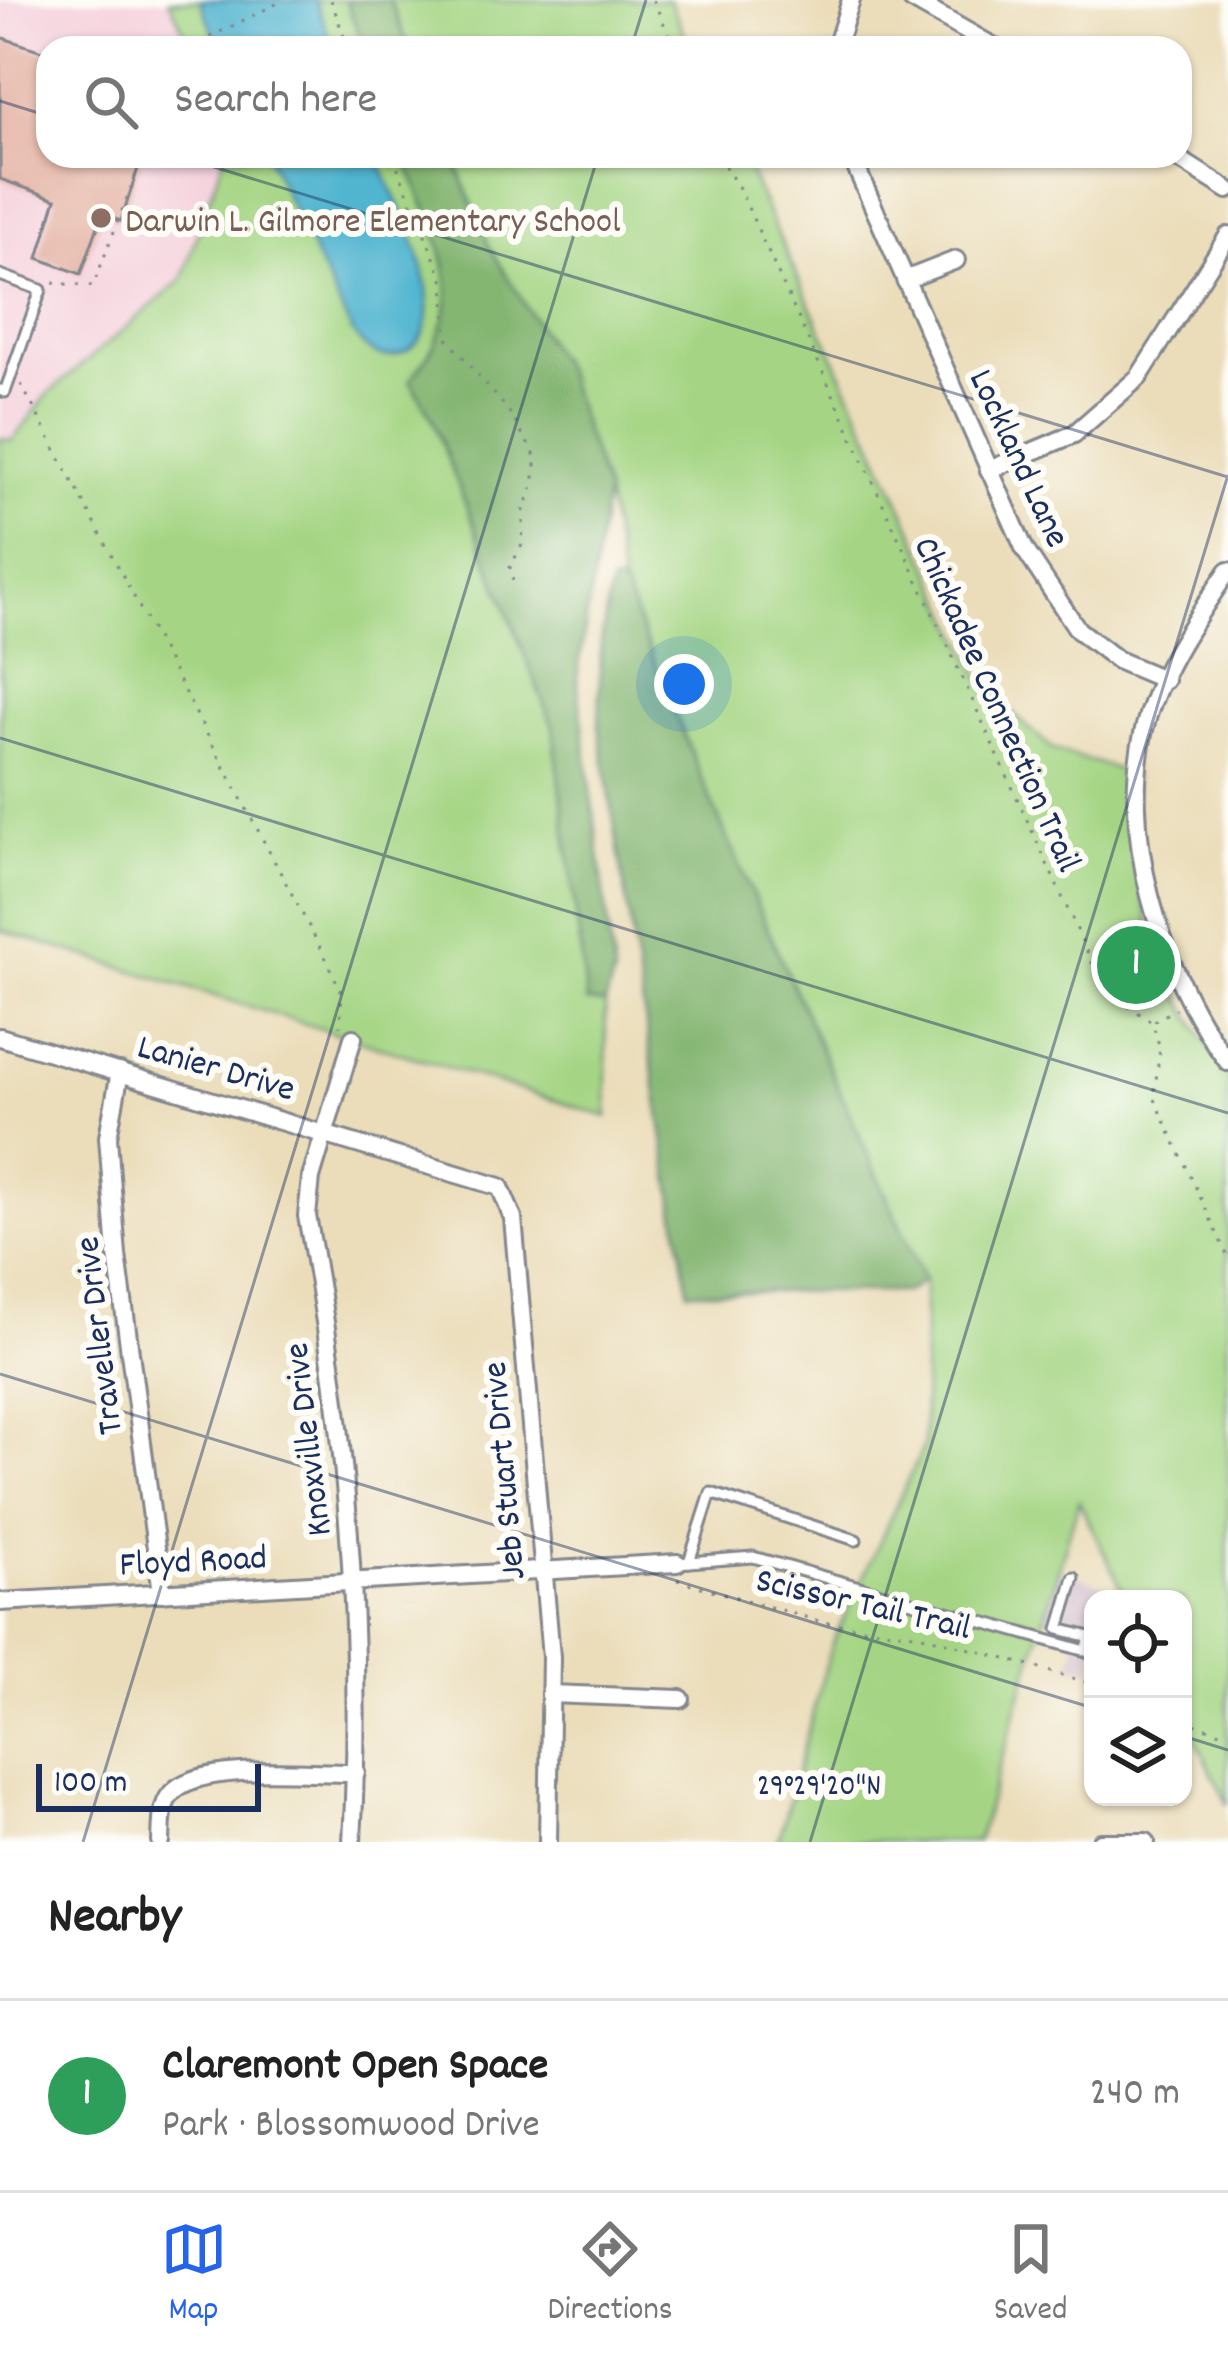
<!DOCTYPE html>
<meta charset="utf-8">
<style>
body{margin:0;font-family:Dekko,sans-serif;background:#f2f2f2;color:#222}
.controls{position:absolute;right:36px;bottom:36px;display:grid;overflow:hidden;border-radius:24px;box-shadow:0 3px 9px #0004}
.controls button{width:108px;height:108px;display:grid;place-items:center;padding:0;border:0;border-bottom:3px solid #e0e0e0;background:#fff;color:#222;font:60px sans-serif}
.scale{position:absolute;left:36px;bottom:30px;width:225px;box-sizing:border-box;padding-left:12px;border:6px solid #1b2f5e;border-top:0;font-size:33px;line-height:42px;white-space:nowrap;color:#1b2f5e;-webkit-text-stroke:9px #fdfcf7;paint-order:stroke}
.you{position:absolute;left:684px;top:684px;width:42px;height:42px;margin:-30px;border:9px solid #fff;border-radius:50%;background:#1a73e8;box-shadow:0 0 0 18px #1a73e833}
.badge{display:grid;place-items:center;width:78px;height:78px;border-radius:50%;background:#2563eb;color:#fff;font-size:39px;font-weight:700}
.pin{position:absolute;translate:-50% -50%;border:6px solid #fff;box-shadow:0 3px 12px #0006}
.list{margin:0;padding:0;list-style:none}
h2{display:flex;justify-content:space-between;align-items:center;height:156px;margin:0;padding:0 48px;font-size:51px}
h2 small{font-size:39px;font-weight:400;color:#767676}
.list li{display:grid;grid-template-columns:78px 1fr auto;gap:36px;align-items:center;box-sizing:border-box;height:192px;padding:0 48px;border-top:3px solid #e0e0e0}
.list b{display:block;font-size:45px;white-space:nowrap}
.list p{margin:0;font-size:39px;white-space:nowrap;color:#767676}
.list em{font-size:39px;font-style:normal;color:#767676}
.icon{flex:none;width:66px;height:66px;fill:none;stroke:currentColor;stroke-width:2;stroke-linecap:round;stroke-linejoin:round}
.map{position:relative;flex:none;width:1228px;height:1842px;overflow:hidden}
.search{position:absolute;background:#fff;box-shadow:0 3px 9px #0004;left:36px;right:36px;top:36px;height:132px;display:flex;align-items:center;gap:30px;box-sizing:border-box;padding:0 42px;border-radius:36px;color:#767676;font-size:45px}
.sheet{height:348px;background:#fff}
nav{display:flex;justify-content:space-around;align-items:center;box-sizing:border-box;height:168px;border-top:3px solid #e0e0e0;background:#fff;font-size:33px;color:#767676}
nav a{display:grid;justify-items:center;gap:6px}
nav .on{color:#2563eb}
.map>svg:first-child{display:block}
</style>
<div class="map">
<svg width="1228" height="1842" viewBox="0 0 1228 1842">
<rect width="100%" height="100%" fill="#fdfcf7"/>
<filter id="ink" filterUnits="userSpaceOnUse"><feTurbulence type="fractalNoise" baseFrequency=".00833" numOctaves="2"/><feDisplacementMap in="SourceGraphic" scale="24" xChannelSelector="R" yChannelSelector="G"/><feConvolveMatrix kernelMatrix="1 2 1 2 8 2 1 2 1" color-interpolation-filters="sRGB"/></filter>
<filter id="wash" filterUnits="userSpaceOnUse"><feTurbulence type="fractalNoise" baseFrequency=".004" numOctaves="4" result="noise"/><feDisplacementMap in="SourceGraphic" scale="48" xChannelSelector="R" yChannelSelector="G"/><feGaussianBlur stdDeviation="2.7" result="paint"/><feColorMatrix in="noise" values="0 0 0 0 0 0 0 0 0 0 0 0 0 0 0 0 0 1.4 0 .05"/><feComposite in="paint" operator="in"/></filter>
<g filter="url(#wash)">
<rect width="100%" height="100%" fill="#ebddba"/>
<!-- built -->
<polygon fill="#f5cfdb" points="0,0 169,0 192,48 48,48 48,156 224,156 182,280 49,393 11,441 0,438"/>
<!-- industrial -->
<polygon fill="#d1bdcc" points="1054,1568 1126,1593 1124,1599 1093,1599 1093,1670 1071,1664 1077,1641 1051,1633 1054,1621 1041,1617"/>
<!-- green -->
<g fill="#a5d584" stroke="#608271" stroke-width="3">
<polygon points="169,0 346,0 364,48 192,48"/>
<polygon points="390,0 669,0 691,48 409,48"/>
<path d="M224,156H405C438,247 479,295 411,380L432,418L553,727L587,1001L605,1004L608,1117L0,930V438L12,441L49,393L182,280Z"/>
<path d="M453,156H742L986,690L1054,750L1133,774C1132,902 1154,969 1228,1074V1805L1183,1713V1599H1127L1079,1501L977,1842H778L831,1646L924,1446V1281L713,806L622,583L606,493L564,370L489,246Z"/>
</g>
<!-- forest -->
<g fill="#84b672" stroke="#507268" stroke-width="3">
<polygon points="346,0 390,0 409,48 364,48"/>
<path d="M405,156H453L489,246L564,370L606,493L577,678L614,974L605,1004L587,1002L553,727L432,418L410,380C480,296 438,247 405,156Z"/>
<polygon points="622,583 713,806 924,1281 906,1292 688,1291 599,727 601,642 611,584"/>
</g>
<!-- water -->
<g fill="#51b5d0" stroke="#367297" stroke-width="3">
<polygon points="200,0 315,0 334,48 220,48"/>
<path d="M267,156H376C394,197 469,328 399,354C378,362 363,347 352,332Z"/>
</g>
<g id="blocks">
<!-- building -->
<polygon fill="#e1a999" points="0,37 48,53 48,156 142,156 121,221 102,215 81,274 38,258 56,199 0,179"/>
</g>
</g>
<g filter="url(#ink)">
<use href="#blocks" fill-opacity="0" stroke="#83868c" stroke-width="3"/>
<g fill="none" stroke-linecap="round" stroke-linejoin="round">
<!-- lane casing -->
<g stroke="#83868c" stroke-width="15">
<g id="lane">
<polyline points="0,275 41,290 5,392 0,390"/>
<polyline points="689,1562 711,1493 856,1540"/>
<polyline points="677,1563 753,1557 1093,1653"/>
<polyline points="1074,1578 1059,1629 1090,1637 1086,1651"/>
</g>
</g>
<!-- street casing -->
<g stroke="#83868c" stroke-width="22">
<g id="street">
<polyline points="912,0 996,48"/>
<polyline points="836,48 851,0"/>
<polyline points="851,156 1025,550 1078,630 1117,660 1165,680"/>
<polyline points="1174,156 1228,190"/>
<polyline points="905,280 956,260"/>
<polyline points="989,470 1074,434 1139,377 1228,236"/>
<path d="M1228,571C1198,615 1164,664 1148,715C1114,824 1161,974 1228,1062"/>
<polyline points="0,1037 500,1187 513,1218 551,1657 548,1842"/>
<polyline points="120,1072 108,1137 117,1255 162,1593"/>
<polyline points="0,1602 677,1563"/>
<polyline points="550,1694 681,1699"/>
<path d="M161,1842C162,1823 160,1801 176,1789C208,1762 313,1774 356,1773"/>
<path d="M352,1842C364,1631 346,1423 307,1216L311,1178L353,1038"/>
<polyline points="1101,1842 1146,1842"/>
</g>
</g>
<!-- path -->
<g stroke="#83868c" stroke-width="3" stroke-dasharray="3 9" stroke-linecap="butt">
<polyline points="331,0 348,48"/>
<polyline points="653,0 675,48"/>
<polyline points="188,48 284,0"/>
<polyline points="393,156 444,282 447,338 508,410 537,459 531,495 524,506 522,545 510,567 513,582"/>
<polyline points="718,156 739,188 1105,991 1152,1022 1160,1048 1154,1097 1228,1257"/>
<polyline points="53,283 93,286 143,156"/>
<polyline points="21,384 330,966 342,995 340,1026"/>
<polyline points="1154,1021 1176,1009"/>
<polyline points="677,1580 822,1622 922,1635 1093,1684"/>
<polyline points="1183,1721 1228,1734"/>
</g>
<!-- lane -->
<use href="#lane" stroke="#fff" stroke-width="9"/>
<!-- street -->
<use href="#street" stroke="#fff" stroke-width="16"/>
</g>
</g>
<!-- ticks -->
<path fill="none" stroke="#1b2f5e" stroke-width="3" stroke-opacity="0.45" d="M631,48L646,0M0,101L48,116M178,156L1228,477M0,738L1228,1113M0,1374L1093,1708M1183,1736L1228,1750M83,1842L598,156M810,1842L1228,475"/>
<!-- markers -->
<circle fill="#8d6e63" stroke="#fdfcf7" stroke-width="4.5" cx="101" cy="218" r="12"/>
<g text-anchor="middle" stroke-width="12" stroke-linejoin="round" paint-order="stroke">
<!-- education labels -->
<g font-size="36" fill="#785e54" stroke="#fdfcf7" text-anchor="start">
<text x="125" y="231">Darwin L. Gilmore Elementary School</text>
</g>
<!-- street labels -->
<g font-size="36" fill="#1b2f5e" stroke="#fdfcf7">
<text transform="translate(1022 457) rotate(65)" y="13">Lockland Lane</text>
<text transform="translate(1000 703) rotate(66)" y="13">Chickadee Connection Trail</text>
<text transform="translate(217 1065) rotate(16)" y="13">Lanier Drive</text>
<text transform="translate(96 1336) rotate(-97)" y="13">Traveller Drive</text>
<text transform="translate(305 1440) rotate(-97)" y="13">Knoxville Drive</text>
<text transform="translate(501 1471) rotate(-95)" y="13">Jeb Stuart Drive</text>
<text transform="translate(193 1558) rotate(-3)" y="13">Floyd Road</text>
<text transform="translate(864 1601) rotate(13)" y="13">Scissor Tail Trail</text>
</g>
</g>
<g font-size="30" text-anchor="middle" fill="#1b2f5e" stroke="#fdfcf7" stroke-width="12" stroke-linejoin="round" paint-order="stroke">
<text x="819" y="1794">29°29'20"N</text>
</g>
</svg>
<div class="controls">
<button><svg class="icon" aria-label="locate" viewBox="0 0 24 24"><circle cx="12" cy="12" r="6"/><path d="M12 2v4M12 18v4M2 12h4M18 12h4"/></svg></button>
<button><svg class="icon" aria-label="layers" viewBox="0 0 24 24"><path d="M12 4l9 5-9 5-9-5zM3 14l9 5 9-5"/></svg></button>
</div>
<div class="scale">100 m</div>
<div class="you"></div>
<div class="pin badge" style="left:1136px;top:965px;background:#2e9e5b">1</div>
<div class="search"><svg class="icon" aria-label="search" viewBox="0 0 24 24"><circle cx="10" cy="10" r="6"/><path d="M15 15l6 6"/></svg>Search here</div>
</div>
<section class="sheet">
<h2>Nearby<small></small></h2>
<ul class="list">
<li><span class="badge" style="background:#2e9e5b">1</span><div><b>Claremont Open Space</b><p>Park · Blossomwood Drive</p></div><em>240 m</em></li>
</ul>
</section>
<nav>
<a class="on"><svg class="icon" aria-label="map" viewBox="0 0 24 24"><path d="M3 6l6-2 6 2 6-2v14l-6 2-6-2-6 2zM9 4v14M15 6v14"/></svg>Map</a>
<a><svg class="icon" aria-label="directions" viewBox="0 0 24 24"><path d="M12 3l9 9-9 9-9-9zM9 14v-3h6M13 9l2 2-2 2"/></svg>Directions</a>
<a><svg class="icon" aria-label="saved" viewBox="0 0 24 24"><path d="M7 4h10v16l-5-4-5 4z"/></svg>Saved</a>
</nav>
